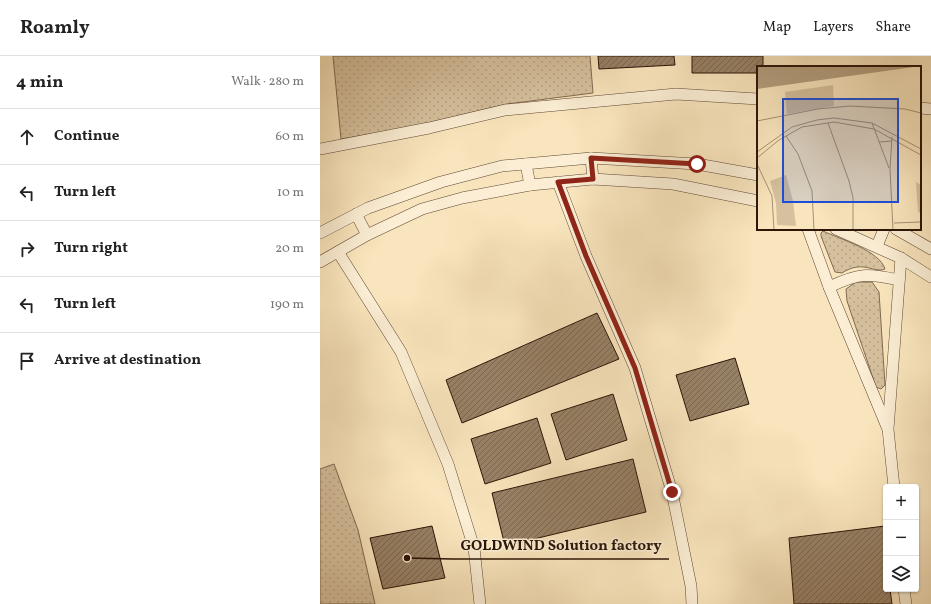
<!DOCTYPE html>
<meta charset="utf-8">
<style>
body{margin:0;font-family:Vollkorn,serif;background:#f6f6f6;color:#222}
.controls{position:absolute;right:12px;bottom:12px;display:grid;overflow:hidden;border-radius:4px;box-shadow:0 1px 3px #0004}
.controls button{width:36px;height:36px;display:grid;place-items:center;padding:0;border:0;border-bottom:1px solid #e0e0e0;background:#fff;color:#222;font:20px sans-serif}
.stop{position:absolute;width:12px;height:12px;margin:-9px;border:3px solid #8f2418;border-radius:50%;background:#fff}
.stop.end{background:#8f2418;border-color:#fff;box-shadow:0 1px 4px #0008}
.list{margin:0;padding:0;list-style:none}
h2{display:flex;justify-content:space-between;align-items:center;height:52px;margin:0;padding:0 16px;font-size:17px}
h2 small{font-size:13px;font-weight:400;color:#767676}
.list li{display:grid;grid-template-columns:26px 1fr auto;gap:12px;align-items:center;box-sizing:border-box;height:56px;padding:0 16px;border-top:1px solid #e0e0e0}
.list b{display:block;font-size:15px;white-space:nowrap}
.list em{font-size:13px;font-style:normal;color:#767676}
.icon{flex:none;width:22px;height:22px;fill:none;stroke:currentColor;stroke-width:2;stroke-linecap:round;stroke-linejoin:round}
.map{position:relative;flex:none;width:611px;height:548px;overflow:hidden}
header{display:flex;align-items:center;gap:24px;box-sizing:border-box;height:56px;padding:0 20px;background:#fff;border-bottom:1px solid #e0e0e0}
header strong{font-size:19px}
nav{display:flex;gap:22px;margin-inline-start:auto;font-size:14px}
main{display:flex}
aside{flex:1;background:#fff}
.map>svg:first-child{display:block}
</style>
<header>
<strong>Roamly</strong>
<nav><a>Map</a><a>Layers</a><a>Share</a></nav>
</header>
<main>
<aside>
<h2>4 min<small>Walk · 280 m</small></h2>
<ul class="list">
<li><svg class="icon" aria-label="ahead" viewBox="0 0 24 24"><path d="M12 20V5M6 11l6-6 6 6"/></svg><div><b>Continue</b></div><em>60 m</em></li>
<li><svg class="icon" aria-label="left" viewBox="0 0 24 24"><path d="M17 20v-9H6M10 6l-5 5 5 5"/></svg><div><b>Turn left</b></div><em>10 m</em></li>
<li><svg class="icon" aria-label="right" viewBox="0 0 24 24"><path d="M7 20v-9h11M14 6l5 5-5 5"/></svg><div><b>Turn right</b></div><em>20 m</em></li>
<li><svg class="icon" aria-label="left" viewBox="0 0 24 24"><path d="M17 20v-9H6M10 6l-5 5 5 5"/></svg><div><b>Turn left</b></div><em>190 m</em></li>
<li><svg class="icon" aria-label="arrive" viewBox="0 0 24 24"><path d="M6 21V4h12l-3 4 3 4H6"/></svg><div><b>Arrive at destination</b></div></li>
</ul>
</aside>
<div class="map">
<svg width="611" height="548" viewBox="0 0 611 548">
<defs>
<pattern id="grass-dots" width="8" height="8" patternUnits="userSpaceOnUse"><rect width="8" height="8" fill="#d6c19e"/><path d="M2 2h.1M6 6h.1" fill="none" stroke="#b8a587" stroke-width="1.8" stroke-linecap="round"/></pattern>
<pattern id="building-hatch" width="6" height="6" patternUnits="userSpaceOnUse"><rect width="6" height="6" fill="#978166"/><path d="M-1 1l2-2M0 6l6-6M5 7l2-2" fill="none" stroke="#7b6852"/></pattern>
</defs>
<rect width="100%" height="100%" fill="#f9e5bd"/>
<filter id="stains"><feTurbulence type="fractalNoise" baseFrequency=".005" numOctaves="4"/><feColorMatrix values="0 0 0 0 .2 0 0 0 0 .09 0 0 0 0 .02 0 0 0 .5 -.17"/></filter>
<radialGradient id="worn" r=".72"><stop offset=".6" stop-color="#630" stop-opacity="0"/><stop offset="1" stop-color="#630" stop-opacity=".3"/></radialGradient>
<!-- grass -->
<g fill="url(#grass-dots)" stroke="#816a52">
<polygon points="13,0 270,0 273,37 187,48 87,72 21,83"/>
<path d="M503,175C520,183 560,195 565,213C555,218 543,203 522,217L515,216L501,180V177Z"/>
<polygon points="536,226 552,226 559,236 565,329 561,333 556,331 527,245 526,233"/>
<polygon points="14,408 38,474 55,548 0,548 0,413"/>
</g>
<!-- building -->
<g fill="url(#building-hatch)" stroke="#2c1407">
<polygon points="278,0 354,0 355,9 279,13"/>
<polygon points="372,0 443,0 443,11 438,11 438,17 372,17"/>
<polygon points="277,257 299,303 142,367 126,324"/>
<polygon points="415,302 429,348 370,365 356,319"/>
<polygon points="293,338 307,384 246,404 231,358"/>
<polygon points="217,362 231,407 165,428 151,383"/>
<polygon points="313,403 326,456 185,490 172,437"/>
<polygon points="112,470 125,522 63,533 50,482"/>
<polygon points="565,470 566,533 570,533 572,548 474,548 469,482"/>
</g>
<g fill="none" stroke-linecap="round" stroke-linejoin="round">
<!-- minor casing -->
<g stroke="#5f4834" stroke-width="12">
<g id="minor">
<polyline points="600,52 611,53"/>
<polyline points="0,93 109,72 185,54 356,38 438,43"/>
<polyline points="271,102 273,123"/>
<polyline points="206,108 210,129"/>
<polyline points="238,126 266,200 315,312 352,436 371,530 372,548"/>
<polyline points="36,158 47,179"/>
<polyline points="488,173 509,231 567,371"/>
<polyline points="516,173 581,202 611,221"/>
<polyline points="576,173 611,193"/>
<polyline points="0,177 48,152 121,126 182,110 271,102 377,108 438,119"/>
<polyline points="557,190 564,173"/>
<polyline points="18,196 81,296 128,408 154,492 160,548"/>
<polyline points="0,206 47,179 102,153 142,142 210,129 273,123 353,128 438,145"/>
<path d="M509,231C539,217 547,217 579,224"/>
<polyline points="574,431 568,373 581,202"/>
<polyline points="584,533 586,548"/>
</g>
</g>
<!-- minor -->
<use href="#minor" stroke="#fbeed4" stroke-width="11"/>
</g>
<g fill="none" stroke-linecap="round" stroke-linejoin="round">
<!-- route -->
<polyline stroke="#8f2418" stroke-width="5" points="352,436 315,312 266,200 238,126 273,123 271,102 377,108"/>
</g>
<!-- overview -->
<g transform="translate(437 10)">
<rect width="164" height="164" fill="#f9e5bd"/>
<path d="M76,19L77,40L30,48L28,26ZM29,109L36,135L39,160L20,159L19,137L13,115ZM159,116L164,119V147L161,146Z" fill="#d6c19e"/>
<path d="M4,0H164L0,23V1Z" fill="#b39e7f"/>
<path fill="none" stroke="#a79174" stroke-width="1" d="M0,55L61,43L93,40L148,43L164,47M71,57L92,115L96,132V164M115,57L132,102M29,70L41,88L55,125L57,164M135,71L133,103L136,164M122,76L135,75M0,86L35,61L60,54L77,52L115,57L164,83M0,92L22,74L45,61L77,56L117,63L164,89M0,98L15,130L17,164M137,157L164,156"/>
<path fill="#1d4ed8" fill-opacity="0.15" stroke="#1d4ed8" stroke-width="2" d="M26,33H141V136H26Z"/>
<rect width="164" height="164" fill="none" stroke="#2c1407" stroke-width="2"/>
</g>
<!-- callouts -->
<path fill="none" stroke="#2c1407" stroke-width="1.5" d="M87 502L132 503H349"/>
<circle fill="#2c1407" stroke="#fbeed4" stroke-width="1.5" cx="87" cy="502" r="4"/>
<g font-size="15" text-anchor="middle" font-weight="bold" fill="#2c1407" stroke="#fbeed4" stroke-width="3" stroke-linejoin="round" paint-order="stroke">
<text x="241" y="494">GOLDWIND Solution factory</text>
</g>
<rect width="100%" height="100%" filter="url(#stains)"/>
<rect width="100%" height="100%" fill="url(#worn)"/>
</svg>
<div class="controls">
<button>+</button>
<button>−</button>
<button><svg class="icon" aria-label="layers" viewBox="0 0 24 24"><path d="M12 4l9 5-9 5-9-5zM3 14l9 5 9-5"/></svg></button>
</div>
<div class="stop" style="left:377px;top:108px"></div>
<div class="stop end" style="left:352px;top:436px"></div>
</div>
</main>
